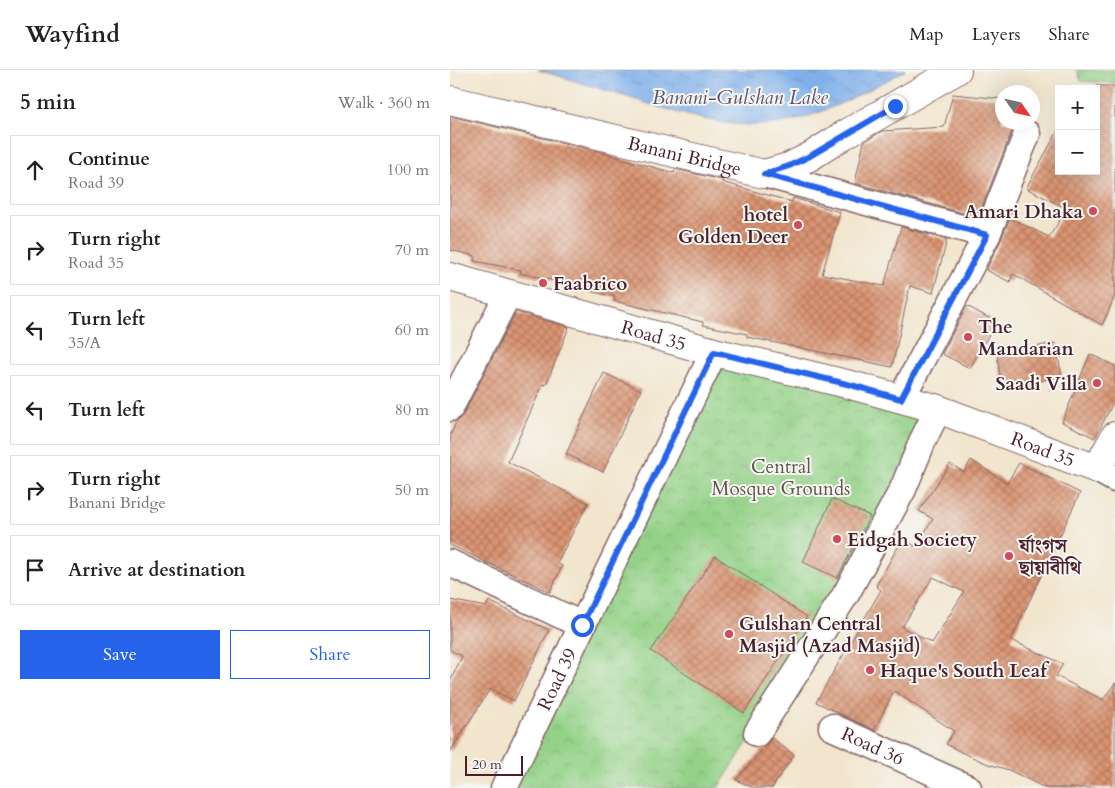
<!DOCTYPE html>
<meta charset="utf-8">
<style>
body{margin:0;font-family:Cardo,"Noto Serif Bengali",serif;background:#f2f2f2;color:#202124}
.controls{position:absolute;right:15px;top:15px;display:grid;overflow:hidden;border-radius:0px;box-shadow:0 5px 20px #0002}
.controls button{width:45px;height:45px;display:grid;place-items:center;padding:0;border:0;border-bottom:1px solid #e0e0e0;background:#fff;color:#202124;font:25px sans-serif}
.compass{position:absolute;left:545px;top:15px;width:45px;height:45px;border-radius:50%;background:#fff;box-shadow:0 5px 20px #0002;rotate:124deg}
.scale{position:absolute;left:15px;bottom:12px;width:58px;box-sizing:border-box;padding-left:5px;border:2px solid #4a1f2b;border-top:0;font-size:14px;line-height:18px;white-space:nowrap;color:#4a1f2b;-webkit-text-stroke:4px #f6f6f2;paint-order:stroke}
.stop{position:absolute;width:15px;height:15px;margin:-11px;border:4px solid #2563eb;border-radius:50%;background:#fff}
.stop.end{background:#2563eb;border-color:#fff;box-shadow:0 1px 5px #0008}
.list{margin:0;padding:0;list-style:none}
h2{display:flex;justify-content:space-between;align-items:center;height:65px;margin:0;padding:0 20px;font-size:21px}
h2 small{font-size:16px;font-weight:400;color:#757577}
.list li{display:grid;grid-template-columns:32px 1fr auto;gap:15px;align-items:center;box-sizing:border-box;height:70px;margin:0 10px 10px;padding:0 10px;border:1px solid #e0e0e0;border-radius:0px}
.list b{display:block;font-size:19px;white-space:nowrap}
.list p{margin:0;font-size:16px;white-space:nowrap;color:#757577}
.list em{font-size:16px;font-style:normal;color:#757577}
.actions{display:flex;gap:10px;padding:15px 20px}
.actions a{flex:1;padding:11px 0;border:1px solid #2563eb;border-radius:0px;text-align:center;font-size:18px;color:#2563eb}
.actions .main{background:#2563eb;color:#fff}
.icon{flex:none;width:28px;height:28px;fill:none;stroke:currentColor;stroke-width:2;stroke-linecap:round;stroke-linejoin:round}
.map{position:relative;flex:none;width:665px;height:718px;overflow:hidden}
header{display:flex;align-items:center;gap:30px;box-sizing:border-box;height:70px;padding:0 25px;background:#fff;border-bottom:1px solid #e0e0e0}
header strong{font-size:24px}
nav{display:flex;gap:28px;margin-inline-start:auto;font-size:18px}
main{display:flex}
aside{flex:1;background:#fff}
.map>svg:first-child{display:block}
</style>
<header>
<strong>Wayfind</strong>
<nav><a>Map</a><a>Layers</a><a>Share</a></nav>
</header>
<main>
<aside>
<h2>5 min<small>Walk · 360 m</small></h2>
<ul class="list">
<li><svg class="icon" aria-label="ahead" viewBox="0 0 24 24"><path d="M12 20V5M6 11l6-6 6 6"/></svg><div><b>Continue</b><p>Road 39</p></div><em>100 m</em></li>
<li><svg class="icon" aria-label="right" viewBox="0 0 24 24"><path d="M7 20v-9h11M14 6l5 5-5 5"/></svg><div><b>Turn right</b><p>Road 35</p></div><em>70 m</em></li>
<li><svg class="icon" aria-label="left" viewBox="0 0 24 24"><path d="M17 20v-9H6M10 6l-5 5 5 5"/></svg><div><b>Turn left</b><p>35/A</p></div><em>60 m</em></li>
<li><svg class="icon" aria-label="left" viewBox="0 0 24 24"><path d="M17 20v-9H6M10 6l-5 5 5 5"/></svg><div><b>Turn left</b></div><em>80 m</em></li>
<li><svg class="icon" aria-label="right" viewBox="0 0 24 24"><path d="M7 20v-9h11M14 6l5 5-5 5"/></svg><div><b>Turn right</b><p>Banani Bridge</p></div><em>50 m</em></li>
<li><svg class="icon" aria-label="arrive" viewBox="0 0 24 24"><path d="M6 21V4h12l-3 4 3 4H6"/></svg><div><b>Arrive at destination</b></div></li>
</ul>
<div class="actions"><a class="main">Save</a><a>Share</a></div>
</aside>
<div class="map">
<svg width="665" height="718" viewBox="0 0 665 718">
<defs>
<pattern id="park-crowns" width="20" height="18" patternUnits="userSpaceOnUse" patternTransform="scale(1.25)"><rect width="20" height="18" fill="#94d288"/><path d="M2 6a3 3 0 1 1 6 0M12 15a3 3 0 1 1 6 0" fill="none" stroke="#81b476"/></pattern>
<pattern id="water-ripples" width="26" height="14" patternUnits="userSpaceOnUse" patternTransform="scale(1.25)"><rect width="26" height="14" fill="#80b0eb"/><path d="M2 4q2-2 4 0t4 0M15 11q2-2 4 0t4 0" fill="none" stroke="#6b8fbf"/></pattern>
<pattern id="building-cross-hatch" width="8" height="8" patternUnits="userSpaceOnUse" patternTransform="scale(1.25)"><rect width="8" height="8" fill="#da9472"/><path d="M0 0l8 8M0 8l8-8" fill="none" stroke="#b3785e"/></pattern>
</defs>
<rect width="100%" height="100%" fill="#f6f6f2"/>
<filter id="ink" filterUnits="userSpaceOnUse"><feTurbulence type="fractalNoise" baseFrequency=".02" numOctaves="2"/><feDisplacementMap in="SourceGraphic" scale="10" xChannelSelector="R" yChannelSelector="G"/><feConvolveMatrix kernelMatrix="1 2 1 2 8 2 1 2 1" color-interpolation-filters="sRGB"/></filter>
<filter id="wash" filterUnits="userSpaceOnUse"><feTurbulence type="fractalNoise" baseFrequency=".0096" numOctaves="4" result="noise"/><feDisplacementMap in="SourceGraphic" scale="20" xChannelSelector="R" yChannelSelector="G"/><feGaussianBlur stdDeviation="1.12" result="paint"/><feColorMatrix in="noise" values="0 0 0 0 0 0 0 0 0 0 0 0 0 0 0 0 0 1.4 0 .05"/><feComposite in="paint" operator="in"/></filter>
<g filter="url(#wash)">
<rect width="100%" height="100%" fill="#f2e5cd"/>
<!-- park -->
<g fill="url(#park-crowns)" stroke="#6f785a">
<polygon points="627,0 665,0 665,13 631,11"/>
<polygon points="269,287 487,332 448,419 301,667 268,718 57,718"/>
</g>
<!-- water -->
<path fill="url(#water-ripples)" stroke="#65688b" d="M88,0H456C416,21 369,49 323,54C279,59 235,45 193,32C158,21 123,10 88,0Z"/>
<g id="blocks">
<!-- building -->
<g fill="url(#building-cross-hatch)" fill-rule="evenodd">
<polygon points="646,16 665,16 665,226 652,255 563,204 560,212 536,200 550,172 560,148 599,167 617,139 576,118 609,59 609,101 646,101"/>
<polygon points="503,24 552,29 552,52 567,52 563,58 528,147 405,113 414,72 432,61 494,57"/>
<polygon points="0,46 160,84 160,85 224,103 225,99 272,110 272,112 342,132 343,128 390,142 372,204 434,216 451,157 497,170 483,223 460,216 442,297 297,267 297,264 253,255 253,252 164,231 165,227 118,216 119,214 70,203 71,200 24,191 25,186 0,180"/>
<polygon points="517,236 546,252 520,298 492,284"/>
<polygon points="66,242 119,257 96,315 93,314 58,392 138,433 107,493 112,496 100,522 0,475 0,366 7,351 13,345"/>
<polygon points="605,273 612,306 552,320 547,284"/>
<polygon points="640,284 665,296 665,329 645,368 612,352"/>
<polygon points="154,303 191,320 153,402 116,384"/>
<path d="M521,390L557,413L569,393L630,423L561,570L613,594L606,606L653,630L665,613V718H595L559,700L538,694L511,682L496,674L504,661L444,621L424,660L366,632L431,520L426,516L453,468L466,477L483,449L469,441L500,394L514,402ZM483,507L514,522L482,573L452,557Z"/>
<polygon points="382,429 420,446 387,508 353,492"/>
<polygon points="265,486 357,547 294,643 201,581"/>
<polygon points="0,530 36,537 39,531 99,560 64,631 40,619 0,682 0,612 12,586 0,580"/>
<polygon points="322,668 344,685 322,718 304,718 286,710"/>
</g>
</g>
</g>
<g filter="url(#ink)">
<use href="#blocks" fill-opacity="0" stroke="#856464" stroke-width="1"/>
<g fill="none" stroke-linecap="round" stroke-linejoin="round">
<!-- minor casing -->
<g stroke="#856464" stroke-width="29">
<g id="minor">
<polyline points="314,104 537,165"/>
<polyline points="451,329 537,165 577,64"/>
<polyline points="0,338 58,224"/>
<polyline points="647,399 665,409"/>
<polyline points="0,493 132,555"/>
<path id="s1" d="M382,657L518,718"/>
<polyline points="307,663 396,524 453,419 473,370 488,339"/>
<path id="s2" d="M54,718L264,282"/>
</g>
</g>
<!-- major casing -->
<g stroke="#856464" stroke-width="30">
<g id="major">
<path id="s3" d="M0,30L314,104L339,97L361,86L394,65L507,0"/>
<path id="s4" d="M0,207L264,282L401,315L488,339L647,399L665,366"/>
</g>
</g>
<!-- minor -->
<use href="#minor" stroke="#fff" stroke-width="26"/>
<!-- major -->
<use href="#major" stroke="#fff" stroke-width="28"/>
</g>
</g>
<g fill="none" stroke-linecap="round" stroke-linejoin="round" filter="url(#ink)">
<!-- route -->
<polyline stroke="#2563eb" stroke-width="6" points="132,555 264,282 401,315 451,329 537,165 314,104 339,96 360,86 445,36"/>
</g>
<!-- markers -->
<g fill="#d1495b" stroke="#f6f6f2" stroke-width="2">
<circle cx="643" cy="141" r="5"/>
<circle cx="348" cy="155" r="5"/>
<circle cx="93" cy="213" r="5"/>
<circle cx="518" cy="267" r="5"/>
<circle cx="647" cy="313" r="5"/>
<circle cx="387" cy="469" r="5"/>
<circle cx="559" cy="486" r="5"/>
<circle cx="279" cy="564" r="5"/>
<circle cx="420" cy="600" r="5"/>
</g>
<g text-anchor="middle" stroke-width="4" stroke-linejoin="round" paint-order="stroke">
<!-- street labels -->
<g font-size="19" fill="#4a1f2b" stroke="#f6f6f2">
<text dy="7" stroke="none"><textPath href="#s3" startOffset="241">Banani Bridge</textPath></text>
<text dy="7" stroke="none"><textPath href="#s4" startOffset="212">Road 35</textPath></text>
<text dy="7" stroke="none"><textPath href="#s4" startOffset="618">Road 35</textPath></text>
<text dy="7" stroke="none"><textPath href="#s2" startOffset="121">Road 39</textPath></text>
<text dy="7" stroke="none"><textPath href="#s1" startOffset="45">Road 36</textPath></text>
</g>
<!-- poi labels -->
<g font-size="19" font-weight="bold" fill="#4a1f2b" stroke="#f6f6f2" text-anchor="start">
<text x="633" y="148" text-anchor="end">Amari Dhaka</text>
<text x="338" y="151" text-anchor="end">hotel<tspan x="338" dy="22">Golden Deer</tspan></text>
<text x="103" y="220">Faabrico</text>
<text x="528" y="263">The<tspan x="528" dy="22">Mandarian</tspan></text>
<text x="637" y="320" text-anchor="end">Saadi Villa</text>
<text x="397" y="476">Eidgah Society</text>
<text x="569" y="482">র্যাংগস<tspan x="569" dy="22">ছায়াবীথি</tspan></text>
<text x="289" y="560">Gulshan Central<tspan x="289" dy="22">Masjid (Azad Masjid)</tspan></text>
<text x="430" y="607">Haque's South Leaf</text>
</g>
<!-- park labels -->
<g font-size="19" fill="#605547" stroke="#f6f6f2">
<text x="331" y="403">Central<tspan x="331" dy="22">Mosque Grounds</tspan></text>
</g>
<!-- water labels -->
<g font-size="20" font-style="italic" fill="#5d526e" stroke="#f6f6f2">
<text x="290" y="34">Banani-Gulshan Lake</text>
</g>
</g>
</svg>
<div class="controls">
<button>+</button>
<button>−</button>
</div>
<svg class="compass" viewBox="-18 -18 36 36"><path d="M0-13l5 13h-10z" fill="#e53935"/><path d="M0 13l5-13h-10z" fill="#757577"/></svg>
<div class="scale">20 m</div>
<div class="stop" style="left:132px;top:555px"></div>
<div class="stop end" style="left:445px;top:36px"></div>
</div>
</main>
